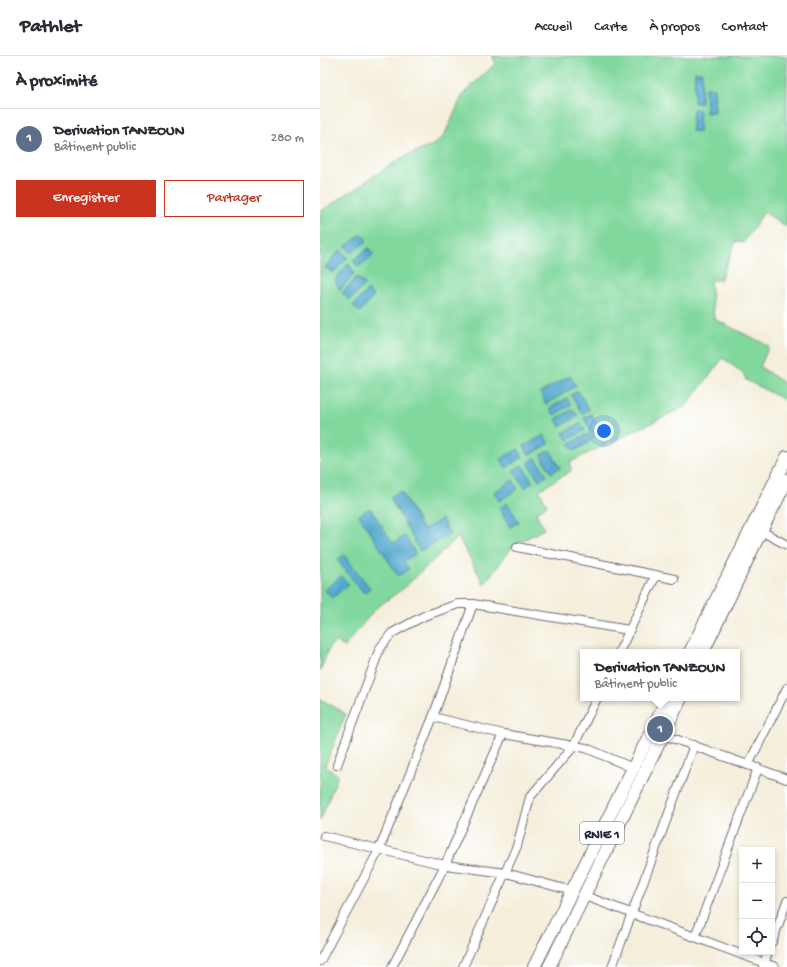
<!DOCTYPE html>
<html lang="fr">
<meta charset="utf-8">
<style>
body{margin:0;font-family:"Gochi Hand",sans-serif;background:#f2f2f3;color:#2b2b33}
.controls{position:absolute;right:12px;bottom:12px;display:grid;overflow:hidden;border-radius:0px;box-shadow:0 2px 6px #0003}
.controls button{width:36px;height:36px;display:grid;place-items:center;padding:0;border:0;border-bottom:1px solid #e1e1e2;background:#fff;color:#2b2b33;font:20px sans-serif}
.you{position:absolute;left:284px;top:375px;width:14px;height:14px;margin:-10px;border:3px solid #fff;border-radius:50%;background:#1a73e8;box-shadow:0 0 0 6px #1a73e833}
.badge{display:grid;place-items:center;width:26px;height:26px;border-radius:50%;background:#c8321e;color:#fff;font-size:13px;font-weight:700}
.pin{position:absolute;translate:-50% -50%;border:2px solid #fff;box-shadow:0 1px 4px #0006}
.popup{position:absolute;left:260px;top:593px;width:160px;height:52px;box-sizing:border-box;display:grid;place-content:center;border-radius:0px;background:#fff;filter:drop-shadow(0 1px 3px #0005);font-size:13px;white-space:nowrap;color:#7c7c81}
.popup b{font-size:15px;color:#2b2b33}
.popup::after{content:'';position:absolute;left:50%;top:100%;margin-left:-8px;border:8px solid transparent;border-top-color:#fff}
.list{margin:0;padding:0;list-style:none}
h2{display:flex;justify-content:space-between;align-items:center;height:52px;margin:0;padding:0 16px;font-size:17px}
h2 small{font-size:13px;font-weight:400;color:#7c7c81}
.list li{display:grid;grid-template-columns:26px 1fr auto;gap:12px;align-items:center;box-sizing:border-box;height:60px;padding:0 16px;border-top:1px solid #e1e1e2}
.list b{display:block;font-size:15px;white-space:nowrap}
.list p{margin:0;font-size:13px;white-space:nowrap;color:#7c7c81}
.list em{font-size:13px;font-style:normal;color:#7c7c81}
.actions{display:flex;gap:8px;padding:12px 16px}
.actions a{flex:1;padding:9px 0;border:1px solid #c8321e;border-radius:0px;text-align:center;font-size:14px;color:#c8321e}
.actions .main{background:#c8321e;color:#fff}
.icon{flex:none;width:22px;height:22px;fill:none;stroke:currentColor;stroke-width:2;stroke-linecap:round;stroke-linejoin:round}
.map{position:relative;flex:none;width:467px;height:911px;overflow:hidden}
header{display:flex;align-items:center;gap:24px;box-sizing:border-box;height:56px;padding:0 20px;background:#fff;border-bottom:1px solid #e1e1e2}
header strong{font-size:19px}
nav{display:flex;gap:22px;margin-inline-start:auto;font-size:14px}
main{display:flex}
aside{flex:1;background:#fff}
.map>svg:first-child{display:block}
</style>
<header>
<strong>Pathlet</strong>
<nav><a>Accueil</a><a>Carte</a><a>À propos</a><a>Contact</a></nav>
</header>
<main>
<aside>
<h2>À proximité<small></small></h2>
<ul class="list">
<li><span class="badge" style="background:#5c6f8a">1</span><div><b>Derivation TANZOUN</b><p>Bâtiment public</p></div><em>280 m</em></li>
</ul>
<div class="actions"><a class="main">Enregistrer</a><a>Partager</a></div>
</aside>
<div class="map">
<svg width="467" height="911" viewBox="0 0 467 911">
<rect width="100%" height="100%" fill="#fff"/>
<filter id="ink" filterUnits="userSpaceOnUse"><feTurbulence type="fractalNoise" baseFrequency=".025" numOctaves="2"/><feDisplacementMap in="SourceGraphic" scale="8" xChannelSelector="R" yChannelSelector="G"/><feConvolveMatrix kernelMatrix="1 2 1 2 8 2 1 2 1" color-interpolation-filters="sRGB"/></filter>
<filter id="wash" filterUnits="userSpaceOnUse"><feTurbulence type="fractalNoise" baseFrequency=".012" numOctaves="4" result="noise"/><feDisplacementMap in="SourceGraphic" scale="16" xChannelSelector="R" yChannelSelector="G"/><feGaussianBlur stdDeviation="0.9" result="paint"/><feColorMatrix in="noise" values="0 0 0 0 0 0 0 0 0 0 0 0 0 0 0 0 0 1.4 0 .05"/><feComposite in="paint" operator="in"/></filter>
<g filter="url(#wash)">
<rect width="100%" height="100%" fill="#f4eedb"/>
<!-- green -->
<g fill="#81d89d" stroke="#527d6c">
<polygon points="172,0 467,0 467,171 444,156 423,187 416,185 400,224 390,224 394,263 449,290 440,311 467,329 467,345 426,324 424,318 403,302 366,350 250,406 251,415 219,434 227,449 216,457 224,473 194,489 164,528 138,481 85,531 55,553 24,591 15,585 9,592 0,615 0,156 81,102 113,89 124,80 143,38 176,7"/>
<polygon points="0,643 26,658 5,710 18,719 0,765"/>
</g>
<!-- water -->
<g fill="#51a7cd" stroke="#3a6484">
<polygon points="375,16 382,16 381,47 374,47"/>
<polygon points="385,32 394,32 395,56 386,57"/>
<polygon points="373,53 380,54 379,76 371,75"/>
<polygon points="42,178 47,185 31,197 26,190"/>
<polygon points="49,192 54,199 38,211 33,204"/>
<polygon points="20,194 28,201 13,217 5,211"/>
<polygon points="29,207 34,218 20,234 15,224"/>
<polygon points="37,221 45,228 30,244 22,237"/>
<polygon points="48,234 54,240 40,256 33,250"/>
<polygon points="250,320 256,330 226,348 220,337"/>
<polygon points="258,335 269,353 262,358 251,339"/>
<polygon points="247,342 251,349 234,359 230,352"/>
<polygon points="253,353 258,360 240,371 236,363"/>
<polygon points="271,358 282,377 274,381 264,362"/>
<polygon points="261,367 265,374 248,384 243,377"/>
<polygon points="267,378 271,385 254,395 249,388"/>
<polygon points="224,379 229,388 209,399 204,390"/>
<polygon points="198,393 203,401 186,412 181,403"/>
<polygon points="230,394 240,412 231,417 221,399"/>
<polygon points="216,402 227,420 219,424 208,407"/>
<polygon points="202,409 213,426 205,432 193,414"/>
<polygon points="193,424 198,433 179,445 174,436"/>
<polygon points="81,435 103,474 122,463 130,478 100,495 70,441"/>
<polygon points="187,447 199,466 190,471 179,452"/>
<polygon points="50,452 73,487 85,480 96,498 84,505 89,513 78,520 39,459"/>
<polygon points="24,499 50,532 44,537 17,504"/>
<polygon points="21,520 29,528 12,542 5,534"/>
</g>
</g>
<g filter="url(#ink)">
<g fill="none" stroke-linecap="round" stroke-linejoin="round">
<!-- minor casing -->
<g stroke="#6c6973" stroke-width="10">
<g id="minor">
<polyline points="441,475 467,489"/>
<polyline points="197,491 354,523"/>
<polyline points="299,596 336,519"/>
<polyline points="113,661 183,678 266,692 313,712"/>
<polyline points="338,677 467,723"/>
<polyline points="17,709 60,592 72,577 104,560 138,548 153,548 309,574"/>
<polyline points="428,709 467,632"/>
<polyline points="4,780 125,809 186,817 252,835"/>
<polyline points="265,840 455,911"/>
<polyline points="375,881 438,712"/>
<polyline points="452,886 467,845"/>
<polyline points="0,905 59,794 113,661 153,548"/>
<polyline points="72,911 125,809 183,678"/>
<polyline points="143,911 197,790 210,741 253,691 277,642"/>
<polyline points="292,911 374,689"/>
<polyline points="443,911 448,896"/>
</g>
</g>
<!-- highway casing -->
<g stroke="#6c6973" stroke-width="14">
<g id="highway">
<polyline points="370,596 467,401"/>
<polyline points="383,596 441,475 467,424"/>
<polyline points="214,911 348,642"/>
<polyline points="229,911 361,642"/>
</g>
</g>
<!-- minor -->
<use href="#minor" stroke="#fff" stroke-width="8"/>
<!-- highway -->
<use href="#highway" stroke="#fff" stroke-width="12"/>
</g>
</g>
<g text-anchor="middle" stroke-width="4" stroke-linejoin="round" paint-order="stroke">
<!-- shield labels -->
<rect fill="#fff" stroke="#646476" stroke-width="1" x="260" y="766" width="44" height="22" rx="3"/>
<g font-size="13" font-weight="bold" fill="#22223b">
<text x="282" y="782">RNIE 1</text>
</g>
</g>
</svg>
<div class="controls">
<button>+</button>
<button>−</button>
<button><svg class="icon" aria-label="locate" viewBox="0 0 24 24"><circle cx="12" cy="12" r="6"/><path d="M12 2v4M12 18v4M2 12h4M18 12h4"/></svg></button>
</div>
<div class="you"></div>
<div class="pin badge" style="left:340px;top:673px;background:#5c6f8a">1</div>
<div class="popup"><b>Derivation TANZOUN</b>Bâtiment public</div>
</div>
</main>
